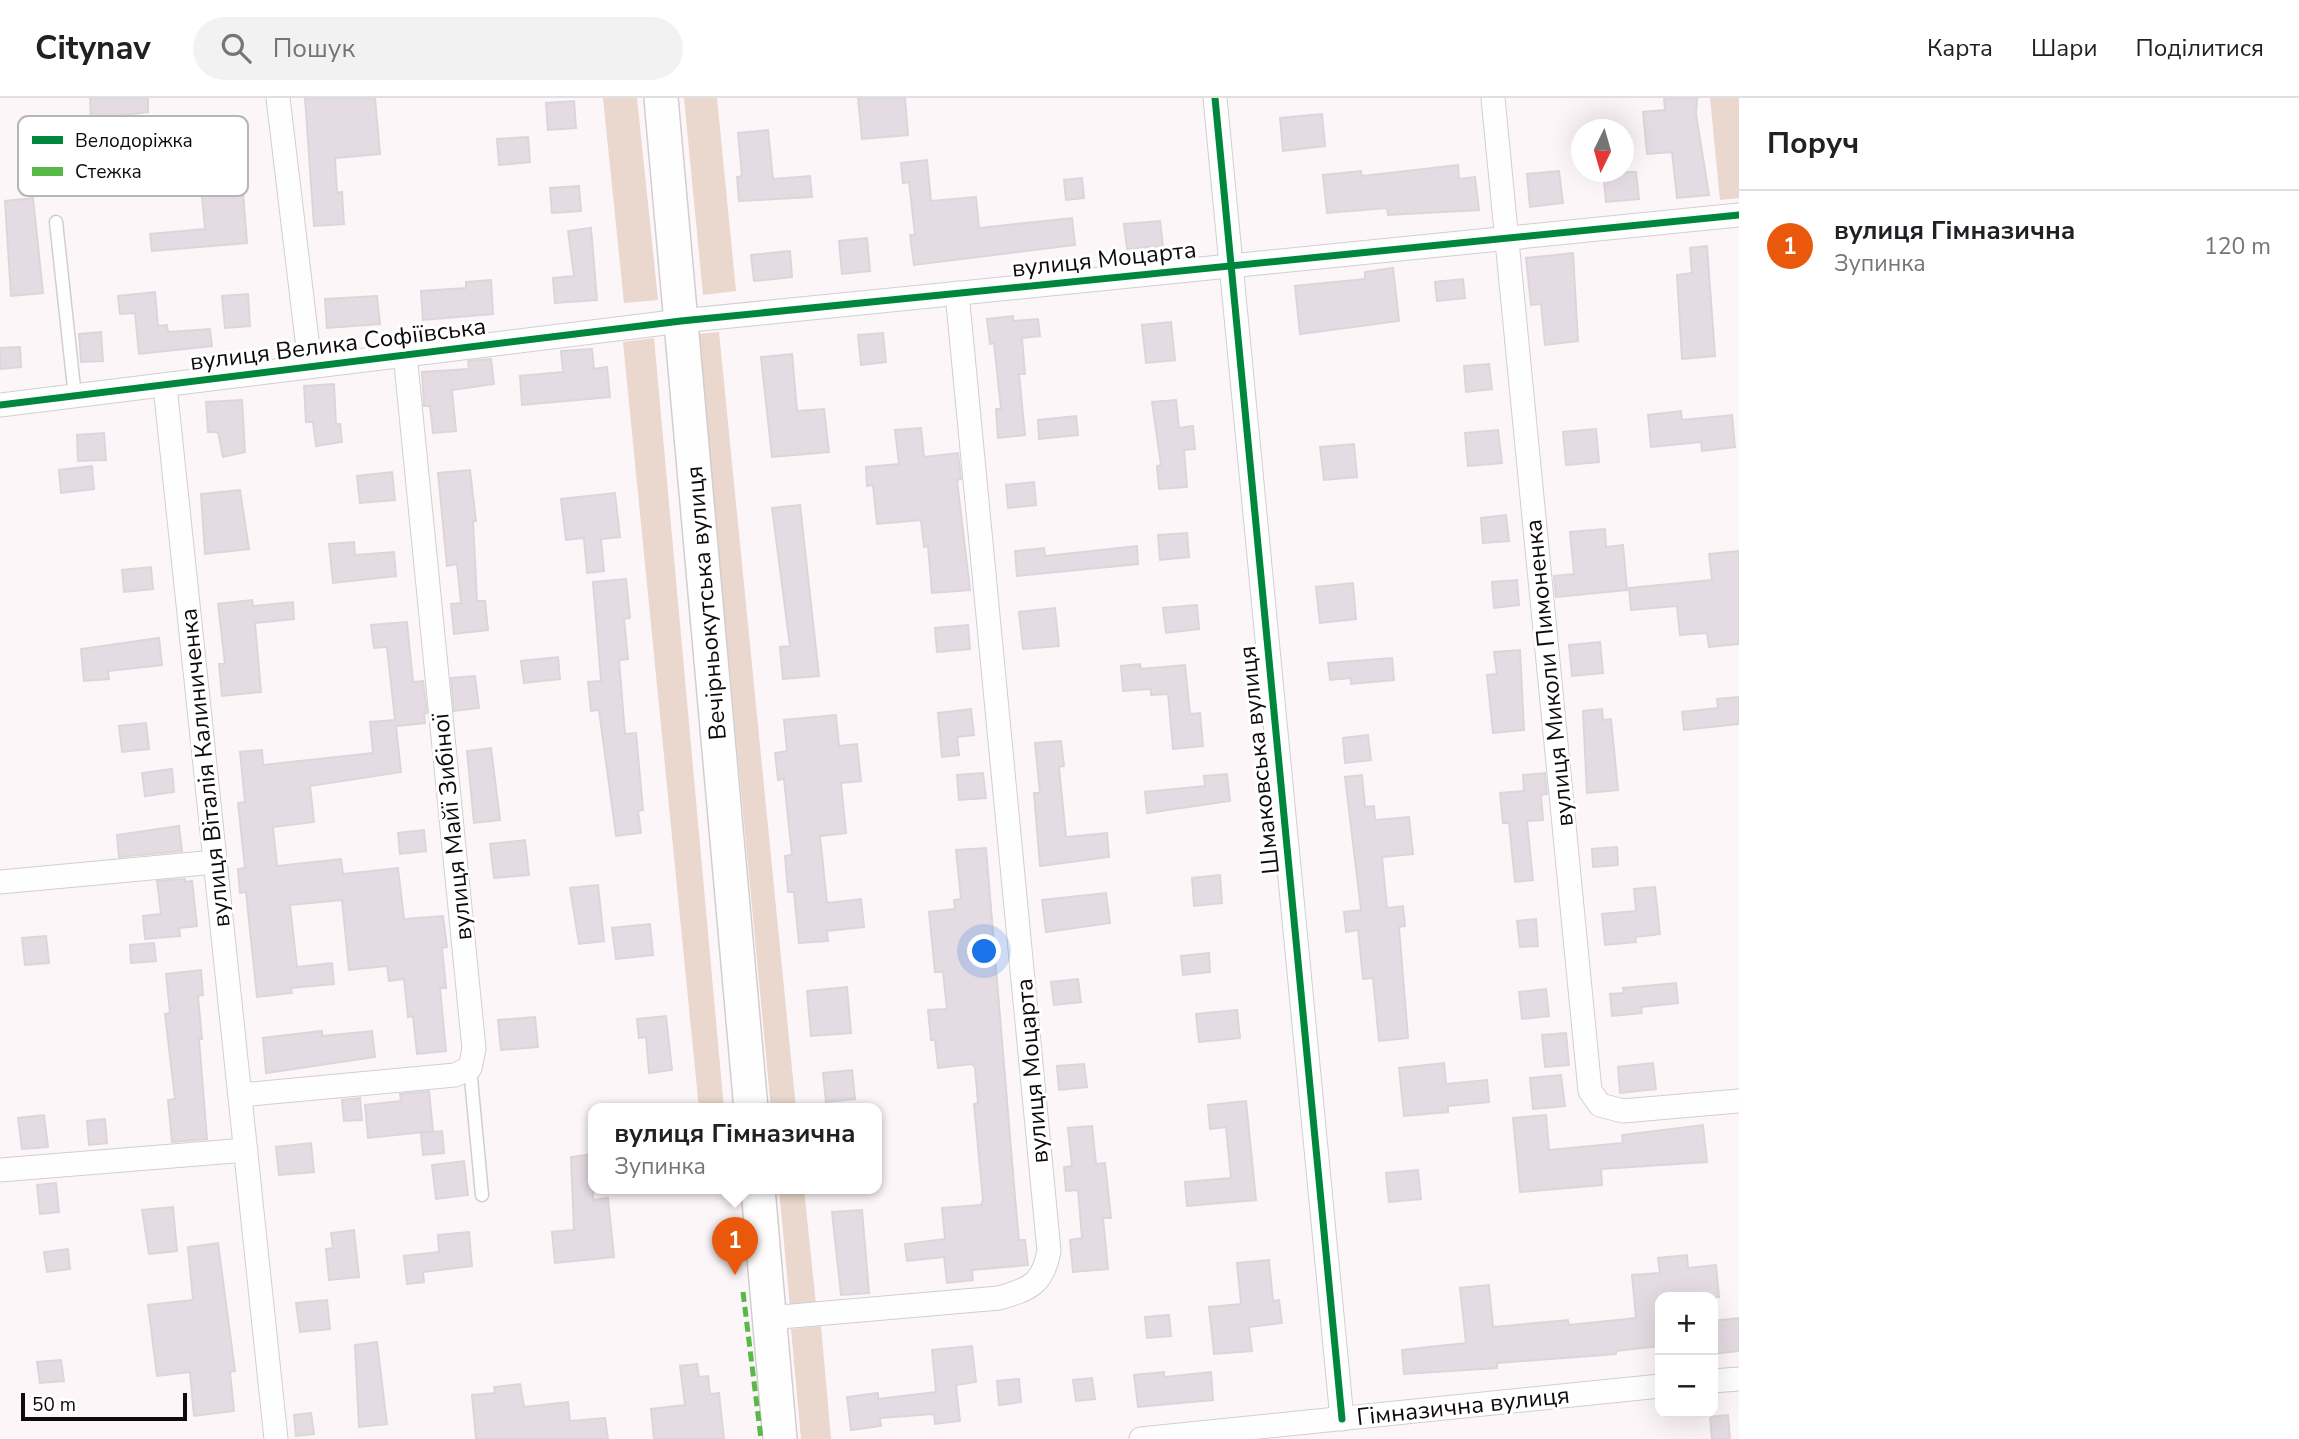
<!DOCTYPE html>
<html lang="uk">
<meta charset="utf-8">
<style>
body{margin:0;font-family:"Nunito Sans",sans-serif;background:#f2f2f2;color:#202124}
.controls{position:absolute;right:21px;bottom:21px;display:grid;overflow:hidden;border-radius:14px;box-shadow:0 7px 28px #0002}
.controls button{width:63px;height:63px;display:grid;place-items:center;padding:0;border:0;border-bottom:2px solid #e0e0e0;background:#fff;color:#202124;font:35px sans-serif}
.compass{position:absolute;left:1571px;top:21px;width:63px;height:63px;border-radius:50%;background:#fff;box-shadow:0 7px 28px #0002;rotate:185deg}
.scale{position:absolute;left:21px;bottom:18px;width:166px;box-sizing:border-box;padding-left:7px;border:4px solid #0f0b0c;border-top:0;font-size:19px;line-height:24px;white-space:nowrap;color:#0f0b0c;-webkit-text-stroke:5px #fff;paint-order:stroke}
.you{position:absolute;left:985px;top:854px;width:24px;height:24px;margin:-18px;border:5px solid #fff;border-radius:50%;background:#1a73e8;box-shadow:0 0 0 10px #1a73e833}
.badge{display:grid;place-items:center;width:46px;height:46px;border-radius:50%;background:#ea580c;color:#fff;font-size:23px;font-weight:700}
.pin{position:absolute;translate:-50% -58px;filter:drop-shadow(0 2px 4px #0008)}
.pin::after{content:'';position:absolute;top:37px;width:24px;height:21px;background:inherit;clip-path:polygon(0 0,100% 0,50% 100%)}
.popup{position:absolute;left:588px;top:1005px;width:294px;height:91px;box-sizing:border-box;display:grid;place-content:center;border-radius:14px;background:#fff;filter:drop-shadow(0 2px 5px #0005);font-size:23px;white-space:nowrap;color:#757577}
.popup b{font-size:26px;color:#202124}
.popup::after{content:'';position:absolute;left:50%;top:100%;margin-left:-14px;border:14px solid transparent;border-top-color:#fff}
.list{margin:0;padding:0;list-style:none}
h2{display:flex;justify-content:space-between;align-items:center;height:91px;margin:0;padding:0 28px;font-size:30px}
h2 small{font-size:23px;font-weight:400;color:#757577}
.list li{display:grid;grid-template-columns:46px 1fr auto;gap:21px;align-items:center;box-sizing:border-box;height:112px;padding:0 28px;border-top:2px solid #e0e0e0}
.list b{display:block;font-size:26px;white-space:nowrap}
.list p{margin:0;font-size:23px;white-space:nowrap;color:#757577}
.list em{font-size:23px;font-style:normal;color:#757577}
.icon{flex:none;width:38px;height:38px;fill:none;stroke:currentColor;stroke-width:2;stroke-linecap:round;stroke-linejoin:round}
.map{position:relative;flex:none;width:1739px;height:1341px;overflow:hidden}
header{display:flex;align-items:center;gap:42px;box-sizing:border-box;height:98px;padding:0 35px;background:#fff;border-bottom:2px solid #e0e0e0}
header strong{font-size:33px}
nav{display:flex;gap:38px;margin-inline-start:auto;font-size:24px}
.search{width:490px;height:63px;background:#f2f2f2;display:flex;align-items:center;gap:18px;box-sizing:border-box;padding:0 24px;border-radius:38px;color:#757577;font-size:26px}
main{display:flex}
aside{flex:1;background:#fff}
.map>svg:first-child{display:block}
</style>
<header>
<strong>Citynav</strong>
<div class="search"><svg class="icon" aria-label="search" viewBox="0 0 24 24"><circle cx="10" cy="10" r="6"/><path d="M15 15l6 6"/></svg>Пошук</div>
<nav><a>Карта</a><a>Шари</a><a>Поділитися</a></nav>
</header>
<main>
<div class="map">
<svg width="1739" height="1341" viewBox="0 0 1739 1341">
<rect width="100%" height="100%" fill="#fcf6f8"/>
<!-- green -->
<g fill="#ead7cd">
<polygon points="603,0 637,0 658,202 624,205"/>
<polygon points="684,0 717,0 736,193 703,197"/>
<polygon points="1710,0 1739,0 1739,100 1720,102"/>
<polygon points="719,234 796,1011 771,1011 698,236"/>
<polygon points="654,240 724,1011 699,1011 623,244"/>
<polygon points="779,1091 804,1091 816,1207 790,1209"/>
<polygon points="821,1228 831,1341 801,1341 791,1231"/>
</g>
<!-- building -->
<g fill="#e5dbe2" stroke="#dbd7d9" stroke-width="2">
<polygon points="90,0 148,0 148,14 91,21"/>
<polygon points="305,0 375,0 380,56 335,60 337,95 342,94 344,126 314,128"/>
<polygon points="858,0 905,0 908,37 862,41"/>
<polygon points="1664,0 1697,0 1696,16 1709,97 1677,100 1672,54 1647,56 1643,14 1665,12"/>
<polygon points="574,3 576,30 548,32 546,5"/>
<polygon points="1322,16 1325,48 1283,53 1280,20"/>
<polygon points="768,32 773,81 810,78 812,99 739,103 737,79 742,78 738,35"/>
<polygon points="528,39 530,64 499,67 497,41"/>
<polygon points="101,45 109,82 67,91 59,54"/>
<polygon points="240,56 247,145 152,153 150,136 205,131 201,88 171,91 169,72 202,68 202,59"/>
<polygon points="927,62 931,103 976,99 979,130 1072,120 1075,147 914,167 910,137 915,137 909,84 903,85 901,65"/>
<polygon points="1458,67 1459,81 1475,79 1479,112 1388,117 1387,110 1327,115 1323,77 1361,73 1362,78"/>
<polygon points="1559,73 1563,105 1530,109 1527,76"/>
<polygon points="1603,74 1636,74 1639,101 1606,104"/>
<polygon points="1082,80 1084,100 1066,102 1064,82"/>
<polygon points="579,88 581,113 552,115 550,90"/>
<polygon points="33,100 43,195 11,198 5,103"/>
<polygon points="1160,123 1163,148 1127,151 1124,126"/>
<polygon points="591,130 597,202 555,205 553,180 574,178 568,133"/>
<polygon points="867,140 870,173 842,176 839,143"/>
<polygon points="1707,148 1715,258 1682,261 1677,177 1692,175 1690,150"/>
<polygon points="790,153 792,179 754,183 751,157"/>
<polygon points="1573,155 1578,243 1545,247 1541,206 1531,207 1526,160"/>
<polygon points="1393,170 1399,223 1300,236 1295,188 1365,181 1365,174"/>
<polygon points="1463,181 1465,200 1437,203 1435,184"/>
<polygon points="491,182 493,216 423,222 421,193 466,190 466,184"/>
<polygon points="155,194 158,228 167,227 168,234 210,231 212,248 139,256 135,215 120,216 118,198"/>
<polygon points="248,196 250,228 225,230 222,198"/>
<polygon points="377,198 380,226 327,230 325,201"/>
<polygon points="1013,218 1013,223 1038,221 1040,238 1022,240 1025,276 1019,276 1025,337 998,340 996,311 1001,311 994,245 990,246 987,221"/>
<polygon points="1171,224 1175,262 1146,265 1142,227"/>
<polygon points="101,234 103,263 81,264 79,236"/>
<polygon points="883,235 886,264 861,267 858,237"/>
<polygon points="20,249 21,269 0,271 0,250"/>
<polygon points="592,251 594,271 607,269 610,299 522,307 520,278 563,274 561,253"/>
<polygon points="792,256 797,313 824,311 829,354 772,359 761,259"/>
<polygon points="491,261 494,286 452,292 456,333 433,335 430,308 424,308 422,274 469,271 468,263"/>
<polygon points="1489,266 1492,291 1466,294 1464,268"/>
<polygon points="334,286 336,326 340,326 342,344 316,348 313,324 306,324 304,288"/>
<polygon points="242,302 245,354 223,359 218,334 208,334 206,304"/>
<polygon points="1176,302 1179,330 1193,328 1195,351 1184,352 1187,389 1159,391 1157,368 1161,367 1152,304"/>
<polygon points="1681,313 1682,322 1732,317 1735,349 1702,353 1701,344 1651,349 1648,317"/>
<polygon points="1076,318 1078,337 1039,341 1038,322"/>
<polygon points="921,330 924,359 958,355 961,381 957,382 970,492 932,495 928,448 924,449 921,422 877,426 873,387 867,388 866,369 899,366 895,332"/>
<polygon points="1596,331 1599,364 1566,367 1563,334"/>
<polygon points="1498,332 1502,365 1468,368 1465,335"/>
<polygon points="104,335 106,362 78,363 77,337"/>
<polygon points="1354,346 1357,379 1324,382 1320,349"/>
<polygon points="92,368 94,391 61,395 59,372"/>
<polygon points="470,372 476,423 473,423 477,503 485,503 488,532 454,536 451,506 461,505 457,466 447,468 438,375"/>
<polygon points="392,374 395,402 360,405 357,378"/>
<polygon points="1034,384 1036,407 1008,410 1006,387"/>
<polygon points="240,392 249,451 205,456 201,396"/>
<polygon points="615,395 620,439 601,441 604,473 587,475 584,440 566,442 561,401"/>
<polygon points="800,407 819,578 783,581 780,549 790,548 772,410"/>
<polygon points="1506,417 1509,443 1483,445 1481,420"/>
<polygon points="1605,431 1606,449 1623,447 1627,492 1556,499 1554,478 1574,476 1570,434"/>
<polygon points="1187,435 1189,459 1160,462 1158,437"/>
<polygon points="354,444 355,457 394,454 396,478 333,485 329,446"/>
<polygon points="1137,448 1138,466 1017,478 1015,453 1044,450 1045,458"/>
<polygon points="1739,453 1739,546 1709,549 1707,535 1680,537 1677,508 1631,512 1629,490 1712,482 1709,456"/>
<polygon points="151,469 153,491 124,494 122,472"/>
<polygon points="626,481 630,520 624,521 628,561 619,562 625,636 636,635 643,712 638,713 641,735 616,738 599,612 591,613 588,584 601,583 593,484"/>
<polygon points="1517,482 1519,507 1494,510 1492,484"/>
<polygon points="1353,485 1356,521 1320,525 1316,489"/>
<polygon points="252,502 253,508 293,504 294,521 255,525 261,594 222,598 219,566 225,566 218,506"/>
<polygon points="1197,507 1199,531 1166,535 1163,510"/>
<polygon points="1055,510 1059,548 1023,551 1019,514"/>
<polygon points="407,524 413,584 423,583 427,615 424,616 425,625 396,628 401,674 310,688 314,724 273,729 277,768 341,761 343,776 398,770 404,821 443,818 447,849 442,850 446,890 440,890 446,953 417,956 413,918 408,919 404,881 389,883 387,868 349,872 342,802 290,807 297,869 332,865 334,886 291,890 292,895 257,899 246,794 240,795 238,771 245,770 238,705 245,704 240,654 262,652 263,667 373,655 370,624 395,622 387,549 374,550 371,527"/>
<polygon points="968,527 970,551 937,554 935,530"/>
<polygon points="159,540 162,567 108,573 109,581 84,583 81,551"/>
<polygon points="1600,544 1603,575 1572,578 1569,547"/>
<polygon points="1520,552 1524,632 1493,635 1487,577 1497,576 1494,554"/>
<polygon points="558,559 560,581 524,585 521,563"/>
<polygon points="1392,560 1394,582 1351,586 1351,580 1330,582 1328,565"/>
<polygon points="1140,566 1141,571 1185,567 1190,616 1200,615 1203,648 1173,651 1168,596 1151,597 1151,591 1123,593 1121,568"/>
<polygon points="475,578 479,610 454,613 451,580"/>
<polygon points="1739,599 1739,626 1684,632 1682,614 1718,610 1717,601"/>
<polygon points="971,611 974,637 957,639 959,657 942,659 938,615"/>
<polygon points="1602,611 1603,622 1611,621 1618,692 1587,695 1583,613"/>
<polygon points="836,617 839,648 857,646 861,683 841,685 846,735 820,738 827,805 861,801 864,829 827,833 828,843 799,845 794,794 788,794 785,758 792,757 784,681 778,682 775,655 787,653 784,622"/>
<polygon points="146,625 149,651 122,654 119,628"/>
<polygon points="1368,637 1371,662 1345,665 1343,640"/>
<polygon points="1061,643 1064,668 1059,669 1066,739 1107,735 1109,759 1040,768 1034,695 1040,695 1035,645"/>
<polygon points="491,650 500,722 474,725 467,653"/>
<polygon points="172,671 174,694 145,698 142,675"/>
<polygon points="983,675 986,700 959,702 957,677"/>
<polygon points="1545,675 1547,696 1541,697 1543,722 1527,723 1533,782 1515,784 1509,725 1503,725 1500,695 1524,693 1523,677"/>
<polygon points="1227,676 1230,703 1147,715 1145,694 1205,688 1204,678"/>
<polygon points="1362,677 1365,709 1374,708 1375,722 1409,719 1413,756 1382,759 1387,810 1403,808 1405,828 1399,829 1408,940 1379,943 1373,880 1363,881 1358,832 1346,834 1344,814 1361,812 1345,679"/>
<polygon points="179,728 182,753 119,759 117,737"/>
<polygon points="424,732 426,753 400,756 398,735"/>
<polygon points="525,742 529,777 494,780 490,746"/>
<polygon points="1617,749 1618,767 1593,769 1592,751"/>
<polygon points="986,750 1015,1099 1019,1142 1025,1142 1028,1167 972,1172 973,1182 947,1185 944,1159 907,1163 905,1146 945,1141 942,1110 981,1107 983,1102 974,1006 978,1005 975,970 972,966 938,970 935,942 931,942 928,912 947,911 943,874 935,874 929,814 955,811 954,802 961,801 956,752"/>
<polygon points="1220,777 1222,805 1194,808 1192,780"/>
<polygon points="185,781 185,784 192,783 197,828 179,830 180,838 145,841 143,818 161,816 157,783"/>
<polygon points="598,787 604,843 579,846 570,790"/>
<polygon points="1655,789 1660,836 1635,839 1636,844 1605,847 1602,816 1636,813 1634,791"/>
<polygon points="1106,795 1110,825 1046,834 1042,802"/>
<polygon points="1536,821 1538,848 1520,849 1517,823"/>
<polygon points="650,826 653,857 616,861 612,830"/>
<polygon points="46,838 49,865 25,867 22,840"/>
<polygon points="154,845 156,863 131,865 130,847"/>
<polygon points="1209,855 1210,874 1183,877 1181,858"/>
<polygon points="201,872 203,897 198,898 202,941 199,941 207,1041 172,1044 168,1002 175,1001 165,916 170,915 166,876"/>
<polygon points="1078,881 1081,904 1054,907 1051,884"/>
<polygon points="1676,885 1678,905 1641,909 1642,915 1612,918 1610,896 1624,895 1623,890"/>
<polygon points="847,889 851,935 811,938 807,893"/>
<polygon points="1546,891 1549,918 1522,921 1519,894"/>
<polygon points="1237,912 1240,940 1199,944 1196,916"/>
<polygon points="666,918 672,972 649,975 646,939 639,940 637,921"/>
<polygon points="535,919 538,949 501,952 498,922"/>
<polygon points="322,933 322,938 372,933 375,959 266,975 263,940"/>
<polygon points="1566,935 1569,967 1545,969 1542,937"/>
<polygon points="1444,965 1446,986 1487,982 1489,1004 1448,1008 1448,1014 1404,1018 1399,970"/>
<polygon points="1653,965 1656,991 1620,995 1618,969"/>
<polygon points="1084,966 1087,989 1059,992 1057,968"/>
<polygon points="852,972 855,1001 826,1004 823,975"/>
<polygon points="1561,977 1565,1008 1533,1011 1530,980"/>
<polygon points="429,993 433,1033 368,1040 365,1007 401,1003 400,996"/>
<polygon points="360,1000 362,1022 344,1023 342,1002"/>
<polygon points="1246,1003 1256,1102 1187,1108 1185,1084 1231,1080 1226,1029 1210,1031 1208,1007"/>
<polygon points="44,1017 48,1049 22,1051 18,1020"/>
<polygon points="1546,1017 1549,1052 1623,1045 1622,1037 1703,1027 1707,1064 1601,1071 1602,1087 1520,1094 1513,1020"/>
<polygon points="105,1021 107,1045 89,1047 87,1023"/>
<polygon points="1092,1028 1096,1066 1105,1065 1111,1120 1103,1120 1108,1171 1073,1174 1070,1142 1082,1140 1078,1092 1066,1093 1064,1069 1072,1068 1068,1030"/>
<polygon points="442,1033 444,1055 423,1057 421,1035"/>
<polygon points="311,1045 314,1074 279,1077 276,1049"/>
<polygon points="593,1056 593,1102 608,1100 614,1159 555,1165 552,1134 574,1132 571,1059"/>
<polygon points="464,1063 468,1097 436,1101 432,1067"/>
<polygon points="1418,1072 1421,1101 1389,1104 1386,1075"/>
<polygon points="56,1085 59,1114 40,1116 37,1087"/>
<polygon points="173,1109 177,1153 149,1156 142,1112"/>
<polygon points="862,1112 869,1195 841,1197 832,1114"/>
<polygon points="354,1132 359,1179 329,1182 326,1151 333,1150 331,1135"/>
<polygon points="469,1134 472,1168 423,1174 424,1184 407,1186 404,1158 439,1154 438,1137"/>
<polygon points="218,1145 235,1273 230,1274 234,1313 194,1318 190,1274 157,1278 148,1207 193,1202 188,1149"/>
<polygon points="68,1151 70,1171 47,1174 44,1154"/>
<polygon points="1687,1157 1688,1170 1716,1167 1719,1199 1660,1199 1660,1248 1616,1253 1616,1256 1497,1265 1497,1270 1404,1276 1402,1252 1466,1245 1460,1190 1489,1187 1493,1229 1568,1222 1569,1227 1636,1220 1632,1177 1660,1175 1658,1160"/>
<polygon points="1269,1162 1273,1203 1279,1202 1282,1225 1249,1229 1252,1253 1214,1256 1209,1209 1241,1206 1237,1165"/>
<polygon points="327,1202 330,1231 300,1234 296,1205"/>
<polygon points="1169,1217 1171,1238 1147,1240 1145,1219"/>
<polygon points="1739,1220 1739,1253 1713,1256 1713,1223"/>
<polygon points="377,1244 387,1326 359,1329 355,1247"/>
<polygon points="972,1248 976,1284 956,1287 960,1323 935,1326 934,1316 880,1320 881,1328 851,1332 847,1299 878,1295 878,1301 936,1294 932,1252"/>
<polygon points="61,1262 64,1283 40,1285 37,1264"/>
<polygon points="697,1266 699,1279 708,1278 710,1296 719,1295 724,1341 654,1341 651,1311 685,1307 680,1268"/>
<polygon points="1164,1274 1164,1279 1211,1274 1213,1302 1138,1309 1134,1277"/>
<polygon points="1092,1280 1095,1301 1076,1303 1073,1282"/>
<polygon points="1019,1281 1021,1304 999,1307 997,1283"/>
<polygon points="520,1286 524,1309 568,1304 570,1323 605,1320 608,1341 476,1341 472,1297 495,1295 494,1289"/>
<polygon points="311,1315 314,1336 296,1338 294,1317"/>
<polygon points="1728,1317 1730,1341 1712,1341 1710,1319"/>
</g>
<g fill="none" stroke-linecap="round" stroke-linejoin="round">
<!-- lane casing -->
<g stroke="#d2cecf" stroke-width="15">
<g id="lane">
<polyline points="56,124 75,299"/>
<polyline points="470,970 482,1097"/>
</g>
</g>
<!-- street casing -->
<g stroke="#d2cecf" stroke-width="25">
<g id="street">
<polyline points="278,0 310,267"/>
<polyline points="1215,0 1342,1321"/>
<polyline points="1493,0 1590,993 1600,1007 1623,1013 1739,1003"/>
<polyline points="165,288 276,1341"/>
<polyline points="0,307 681,223 1739,117"/>
<polyline points="0,784 215,764"/>
<polyline points="240,997 455,977 470,970 474,951 405,256"/>
<polyline points="0,1072 246,1052"/>
<path d="M769,1220L999,1200C1030,1191 1043,1186 1049,1153L957,195"/>
<polyline points="1713,1283 1739,1281"/>
<polyline points="1141,1341 1660,1288"/>
</g>
</g>
<!-- secondary casing -->
<g stroke="#d2cecf" stroke-width="36">
<g id="secondary">
<polyline points="661,0 751,1011"/>
<polyline points="758,1091 780,1341"/>
</g>
</g>
<!-- lane -->
<use href="#lane" stroke="#fffefe" stroke-width="12"/>
<!-- street -->
<use href="#street" stroke="#fffefe" stroke-width="23"/>
<!-- secondary -->
<use href="#secondary" stroke="#fffefe" stroke-width="33"/>
<!-- quiet -->
<polyline stroke="#58b947" stroke-width="5" stroke-dasharray="10 5" stroke-linecap="butt" points="743,1194 761,1341"/>
<!-- cycleway casing -->
<g stroke="#fff" stroke-width="11">
<g id="cycleway">
<polyline points="1215,0 1342,1321"/>
<polyline points="0,307 681,223 1739,117"/>
</g>
</g>
<!-- cycleway -->
<use href="#cycleway" stroke="#00873e" stroke-width="7"/>
</g>
<g text-anchor="middle" stroke-width="6" stroke-linejoin="round" paint-order="stroke">
<!-- street labels -->
<g font-size="24" fill="#0f0b0c" stroke="#fff">
<text transform="translate(1104 161) rotate(-6)" y="8">вулиця Моцарта</text>
<text transform="translate(338 246) rotate(-7)" y="8">вулиця Велика Софіївська</text>
<text transform="translate(706 505) rotate(-95)" y="8">Вечірньокутська вулиця</text>
<text transform="translate(1549 575) rotate(-96)" y="8">вулиця Миколи Пимоненка</text>
<text transform="translate(1259 662) rotate(-96)" y="8">Шмаковська вулиця</text>
<text transform="translate(205 670) rotate(-96)" y="8">вулиця Віталія Калиниченка</text>
<text transform="translate(452 729) rotate(-96)" y="8">вулиця Майї Зибіної</text>
<text transform="translate(1032 973) rotate(-95)" y="8">вулиця Моцарта</text>
<text transform="translate(1463 1308) rotate(-6)" y="8">Гімназична вулиця</text>
</g>
</g>
<!-- legend -->
<rect x="18" y="18" width="230" height="80" rx="10" fill="#fff" stroke="#b7b6b6" stroke-width="2"/>
<rect x="32" y="38" width="31" height="8" fill="#00873e"/>
<rect x="32" y="69" width="31" height="9" fill="#58b947"/>
<g font-size="19" fill="#0f0b0c">
<text x="75" y="49">Велодоріжка</text>
<text x="75" y="80">Стежка</text>
</g>
</svg>
<div class="controls">
<button>+</button>
<button>−</button>
</div>
<svg class="compass" viewBox="-18 -18 36 36"><path d="M0-13l5 13h-10z" fill="#e53935"/><path d="M0 13l5-13h-10z" fill="#757577"/></svg>
<div class="scale">50 m</div>
<div class="you"></div>
<div class="pin badge" style="left:735px;top:1177px">1</div>
<div class="popup"><b>вулиця Гімназична</b>Зупинка</div>
</div>
<aside>
<h2>Поруч<small></small></h2>
<ul class="list">
<li><span class="badge">1</span><div><b>вулиця Гімназична</b><p>Зупинка</p></div><em>120 m</em></li>
</ul>
</aside>
</main>
